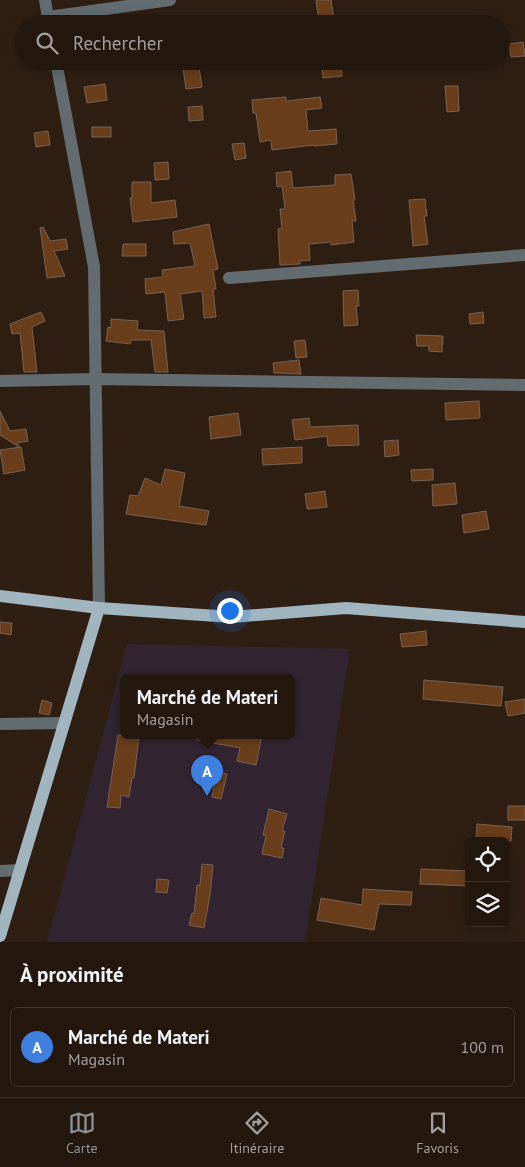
<!DOCTYPE html>
<html lang="fr">
<meta charset="utf-8">
<style>
body{margin:0;font-family:"PT Sans",sans-serif;background:#2b2017;color:#f1f3f6}
.controls{position:absolute;right:15px;bottom:15px;display:grid;overflow:hidden;border-radius:8px;box-shadow:0 2px 12px #0003}
.controls button{width:45px;height:45px;display:grid;place-items:center;padding:0;border:0;border-bottom:1px solid #40362e;background:#23170e;color:#f1f3f6;font:25px sans-serif}
.you{position:absolute;left:229px;top:610px;width:18px;height:18px;margin:-12px;border:4px solid #fff;border-radius:50%;background:#1a73e8;box-shadow:0 0 0 8px #1a73e833}
.badge{display:grid;place-items:center;width:32px;height:32px;border-radius:50%;background:#8c9099;color:#fff;font-size:16px;font-weight:700}
.pin{position:absolute;translate:-50% -41px;filter:drop-shadow(0 1px 2px #0008)}
.pin::after{content:'';position:absolute;top:26px;width:18px;height:15px;background:inherit;clip-path:polygon(0 0,100% 0,50% 100%)}
.popup{position:absolute;left:120px;top:674px;width:175px;height:65px;box-sizing:border-box;display:grid;place-content:center;border-radius:8px;background:#23170e;filter:drop-shadow(0 1px 4px #0005);font-size:16px;white-space:nowrap;color:#a39f9e}
.popup b{font-size:19px;color:#f1f3f6}
.popup::after{content:'';position:absolute;left:50%;top:100%;margin-left:-10px;border:10px solid transparent;border-top-color:#23170e}
.list{margin:0;padding:0;list-style:none}
h2{display:flex;justify-content:space-between;align-items:center;height:65px;margin:0;padding:0 20px;font-size:21px}
h2 small{font-size:16px;font-weight:400;color:#a39f9e}
.list li{display:grid;grid-template-columns:32px 1fr auto;gap:15px;align-items:center;box-sizing:border-box;height:80px;margin:0 10px 10px;padding:0 10px;border:1px solid #40362e;border-radius:8px}
.list b{display:block;font-size:19px;white-space:nowrap}
.list p{margin:0;font-size:16px;white-space:nowrap;color:#a39f9e}
.list em{font-size:16px;font-style:normal;color:#a39f9e}
.icon{flex:none;width:28px;height:28px;fill:none;stroke:currentColor;stroke-width:2;stroke-linecap:round;stroke-linejoin:round}
.map{position:relative;flex:none;width:525px;height:942px;overflow:hidden}
.search{position:absolute;background:#23170e;box-shadow:0 2px 12px #0003;left:15px;right:15px;top:15px;height:55px;display:flex;align-items:center;gap:12px;box-sizing:border-box;padding:0 18px;border-radius:28px;color:#a39f9e;font-size:19px}
.sheet{height:155px;background:#23170e}
nav{display:flex;justify-content:space-around;align-items:center;box-sizing:border-box;height:70px;border-top:1px solid #40362e;background:#23170e;font-size:14px;color:#a39f9e}
nav a{display:grid;justify-items:center;gap:2px}
nav .on{color:#8c9099}
.map>svg:first-child{display:block}
</style>
<div class="map">
<svg width="525" height="942" viewBox="0 0 525 942">
<rect width="100%" height="100%" fill="#2f1f13"/>
<!-- commercial -->
<path fill="#332431" fill-rule="evenodd" d="M127,644L350,649L305,942H47ZM123,677H291V735H123Z"/>
<!-- building -->
<g fill="#6a3e1b" stroke="#776356">
<polygon points="316,0 331,0 334,19 319,21"/>
<polygon points="523,42 525,56 511,57 509,44"/>
<polygon points="182,61 198,61 202,87 186,89"/>
<polygon points="341,65 342,76 323,78 322,67"/>
<polygon points="105,84 107,100 87,103 84,87"/>
<polygon points="445,86 458,86 459,111 447,112"/>
<polygon points="286,97 286,101 320,97 322,108 306,110 308,131 336,129 337,144 314,146 314,145 272,150 271,140 260,142 256,113 253,113 252,100"/>
<polygon points="202,106 203,120 189,121 188,107"/>
<rect x="92" y="127" width="19" height="10"/>
<polygon points="48,131 50,145 36,147 34,133"/>
<polygon points="244,143 246,158 235,160 232,144"/>
<polygon points="168,162 169,179 155,180 154,163"/>
<polygon points="291,171 293,188 335,185 335,175 351,174 355,200 353,200 356,221 352,221 354,242 331,245 331,242 309,244 310,260 300,261 300,264 280,265 278,229 282,228 280,209 285,209 282,186 277,187 276,173"/>
<polygon points="132,182 151,182 151,203 175,200 177,217 133,222 130,198 132,198"/>
<polygon points="425,199 427,216 424,216 428,244 413,246 409,200"/>
<polygon points="209,224 218,269 213,270 216,289 213,289 216,317 204,318 202,291 180,294 184,319 168,321 165,292 146,294 145,279 163,277 162,270 195,266 190,243 174,244 173,232"/>
<polygon points="43,227 50,241 66,239 68,249 54,251 65,276 47,278 40,228"/>
<polygon points="123,244 146,244 146,256 122,256"/>
<polygon points="358,290 359,306 356,306 358,325 344,326 343,291"/>
<polygon points="41,312 45,321 32,327 37,372 24,372 20,333 12,334 10,324"/>
<polygon points="483,312 484,323 470,324 469,314"/>
<polygon points="111,319 138,321 137,330 164,331 168,372 155,372 151,340 131,340 130,344 106,341 108,327 111,328"/>
<polygon points="416,335 443,336 442,352 429,351 429,346 417,346"/>
<polygon points="305,340 307,357 296,358 294,341"/>
<polygon points="299,360 301,374 274,373 273,363"/>
<polygon points="479,401 480,418 446,420 445,403"/>
<polygon points="0,411 10,431 26,429 28,441 17,443 19,447 0,435"/>
<polygon points="238,413 241,435 211,439 209,417"/>
<polygon points="309,418 310,427 358,425 359,445 328,446 327,436 295,440 292,420"/>
<polygon points="398,440 399,455 385,457 384,441"/>
<polygon points="21,447 25,470 4,474 0,450"/>
<polygon points="302,447 302,463 263,465 262,449"/>
<polygon points="165,469 185,473 179,506 209,511 206,525 126,514 130,495 138,496 145,478 161,485"/>
<polygon points="433,469 433,480 412,481 411,470"/>
<polygon points="455,483 457,504 433,506 432,485"/>
<polygon points="325,491 327,507 307,509 305,494"/>
<polygon points="486,511 489,529 464,533 462,515"/>
<polygon points="0,622 12,623 11,635 0,633"/>
<polygon points="426,631 427,645 402,647 400,634"/>
<polygon points="424,680 503,687 501,706 423,699"/>
<polygon points="525,699 525,713 508,716 505,702"/>
<polygon points="42,700 52,703 49,715 39,713"/>
<polygon points="118,735 139,735 134,778 132,778 129,797 121,795 120,808 107,807"/>
<polygon points="197,735 262,735 256,765 237,761 240,748 197,740"/>
<polygon points="213,771 227,774 221,799 212,797 215,782 211,781"/>
<rect x="508" y="806" width="17" height="14"/>
<polygon points="269,809 287,814 282,831 285,831 281,848 284,848 282,858 262,854 266,835 263,835"/>
<polygon points="477,824 512,827 511,841 476,841"/>
<polygon points="202,864 213,865 210,895 204,928 189,925 192,913 194,914 197,885 200,885"/>
<polygon points="421,869 469,871 469,886 420,884"/>
<polygon points="157,879 169,880 167,893 156,892"/>
<polygon points="363,889 412,892 411,905 379,904 374,930 317,920 321,898 362,905"/>
</g>
<g fill="none" stroke-linecap="round" stroke-linejoin="round">
<!-- minor -->
<g stroke="#626c71" stroke-width="12">
<polyline points="45,0 49,24"/>
<polyline points="48,17 170,0"/>
<polyline points="56,61 94,267 99,608"/>
<polyline points="229,278 525,255"/>
<polyline points="0,381 95,379 525,385"/>
<polyline points="0,724 64,723"/>
<polyline points="0,871 20,870"/>
</g>
<!-- major -->
<g stroke="#a1b5c0" stroke-width="12">
<polyline points="0,596 99,608 232,617 346,608 525,622"/>
<polyline points="0,936 99,608"/>
</g>
</g>
</svg>
<div class="controls">
<button><svg class="icon" aria-label="locate" viewBox="0 0 24 24"><circle cx="12" cy="12" r="6"/><path d="M12 2v4M12 18v4M2 12h4M18 12h4"/></svg></button>
<button><svg class="icon" aria-label="layers" viewBox="0 0 24 24"><path d="M12 4l9 5-9 5-9-5zM3 14l9 5 9-5"/></svg></button>
</div>
<div class="you"></div>
<div class="pin badge" style="left:207px;top:796px;background:#3f7fe0">A</div>
<div class="popup"><b>Marché de Materi</b>Magasin</div>
<div class="search"><svg class="icon" aria-label="search" viewBox="0 0 24 24"><circle cx="10" cy="10" r="6"/><path d="M15 15l6 6"/></svg>Rechercher</div>
</div>
<section class="sheet">
<h2>À proximité<small></small></h2>
<ul class="list">
<li><span class="badge" style="background:#3f7fe0">A</span><div><b>Marché de Materi</b><p>Magasin</p></div><em>100 m</em></li>
</ul>
</section>
<nav>
<a class="on"><svg class="icon" aria-label="map" viewBox="0 0 24 24"><path d="M3 6l6-2 6 2 6-2v14l-6 2-6-2-6 2zM9 4v14M15 6v14"/></svg>Carte</a>
<a><svg class="icon" aria-label="directions" viewBox="0 0 24 24"><path d="M12 3l9 9-9 9-9-9zM9 14v-3h6M13 9l2 2-2 2"/></svg>Itinéraire</a>
<a><svg class="icon" aria-label="saved" viewBox="0 0 24 24"><path d="M7 4h10v16l-5-4-5 4z"/></svg>Favoris</a>
</nav>
